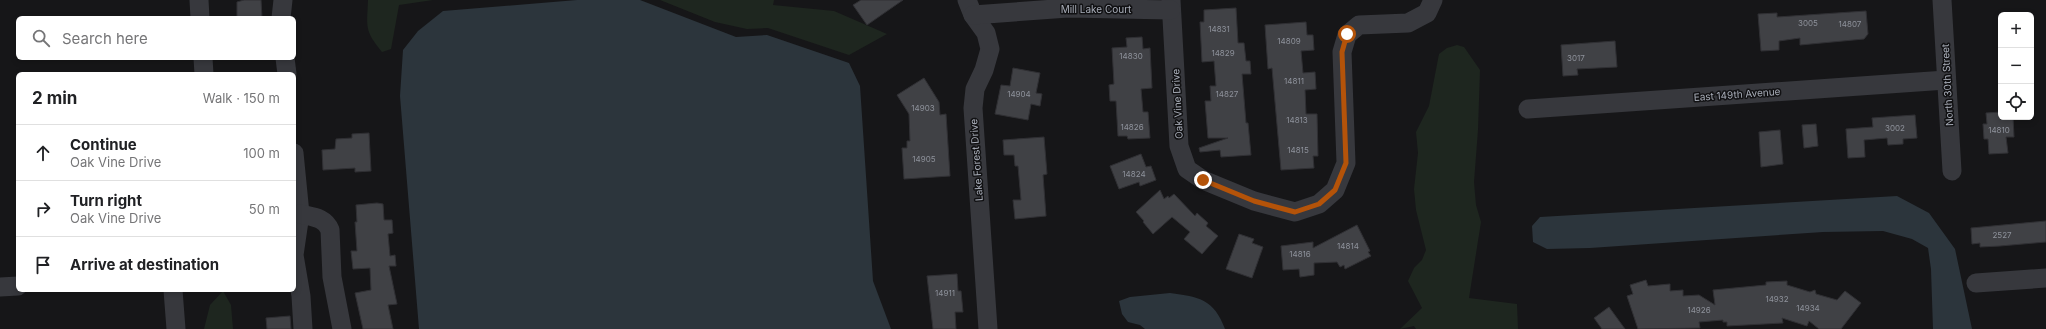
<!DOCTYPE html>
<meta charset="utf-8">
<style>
body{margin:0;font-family:Inter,sans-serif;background:#f6f6f6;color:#202124}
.controls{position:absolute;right:12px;top:12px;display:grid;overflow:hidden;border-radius:6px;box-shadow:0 2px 6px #0003}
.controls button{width:36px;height:36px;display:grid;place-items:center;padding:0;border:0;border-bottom:1px solid #e0e0e0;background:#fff;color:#202124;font:20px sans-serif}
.stop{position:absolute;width:12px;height:12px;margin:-9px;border:3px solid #b45309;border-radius:50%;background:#fff}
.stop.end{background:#b45309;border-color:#fff;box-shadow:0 1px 4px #0008}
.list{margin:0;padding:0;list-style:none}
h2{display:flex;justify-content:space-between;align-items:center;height:52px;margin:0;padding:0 16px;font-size:17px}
h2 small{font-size:13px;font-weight:400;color:#757577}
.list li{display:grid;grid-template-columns:26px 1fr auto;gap:12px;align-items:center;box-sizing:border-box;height:56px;padding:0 16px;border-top:1px solid #e0e0e0}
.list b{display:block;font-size:15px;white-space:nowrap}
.list p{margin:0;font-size:13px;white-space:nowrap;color:#757577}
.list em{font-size:13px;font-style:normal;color:#757577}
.icon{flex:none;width:22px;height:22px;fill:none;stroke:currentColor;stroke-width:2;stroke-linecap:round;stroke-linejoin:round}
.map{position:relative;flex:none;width:2046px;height:329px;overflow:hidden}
.search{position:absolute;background:#fff;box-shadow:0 2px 6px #0003;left:16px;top:16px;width:280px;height:44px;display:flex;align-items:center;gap:10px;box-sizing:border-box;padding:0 14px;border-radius:6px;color:#757577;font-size:15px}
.panel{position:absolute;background:#fff;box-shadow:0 2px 6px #0003;left:16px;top:72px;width:280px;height:220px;border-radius:6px}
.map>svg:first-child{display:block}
</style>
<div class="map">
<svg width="2046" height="329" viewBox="0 0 2046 329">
<rect width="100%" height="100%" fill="#161618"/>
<!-- green -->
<g fill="#1e261f">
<path d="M368,0H433L399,5L391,49L382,52C364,30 367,27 368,0Z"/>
<polygon points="660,0 774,0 773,5 834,11 887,34 849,55 768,28 747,29 715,22"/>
<polygon points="1457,45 1464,47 1480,70 1478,130 1474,182 1476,205 1481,222 1469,298 1517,304 1518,329 1416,329 1414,326 1400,329 1422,308 1408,281 1414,268 1422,260 1426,250 1416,210 1414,189 1418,153 1416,132 1429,106 1439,54 1447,48"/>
<polygon points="223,291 231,305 233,329 204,329 210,305"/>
</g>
<!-- water -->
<g fill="#2c353c">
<polygon points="577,0 640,0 736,37 767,35 849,63 860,86 873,281 891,329 419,329 400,96 403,50 418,31 443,11"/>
<polygon points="1897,196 1929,213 1955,249 1972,329 1933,329 1931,269 1928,248 1912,239 1883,231 1823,232 1590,248 1547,249 1533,242 1532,226 1540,217"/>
<path d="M1170,293C1199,297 1214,299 1225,329H1145L1140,325L1128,322L1122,314L1119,301L1130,297Z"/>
</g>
<!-- building -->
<g fill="#404145" stroke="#303034">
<polygon points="244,0 261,0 262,18 237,18 237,2"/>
<polygon points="861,0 903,0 867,25 853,5"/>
<polygon points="1236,8 1238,43 1244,43 1246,61 1250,61 1251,74 1242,74 1246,123 1248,123 1251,155 1221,157 1220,150 1200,152 1199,148 1228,138 1208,138 1205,101 1211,101 1210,86 1216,86 1214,61 1202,62 1200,22 1204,22 1204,10"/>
<polygon points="1866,11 1868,34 1864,39 1800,45 1800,38 1779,41 1779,50 1761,51 1758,14 1777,13 1777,17"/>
<polygon points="1306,22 1307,35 1313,35 1314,50 1301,51 1303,73 1315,72 1316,89 1305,90 1306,114 1317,114 1318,156 1313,156 1314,168 1281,170 1272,68 1268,69 1265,25"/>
<polygon points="1142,37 1143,49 1150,48 1152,88 1141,89 1143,112 1148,112 1150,138 1128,139 1127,136 1118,136 1116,101 1110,101 1109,85 1114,84 1112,48 1127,47 1126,38"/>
<polygon points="1615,41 1617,67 1577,69 1578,75 1563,76 1561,45"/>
<polygon points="1013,68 1040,73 1036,93 1042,94 1040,106 1031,104 1028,120 995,114 1001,85 1010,86"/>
<polygon points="924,78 939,102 940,115 946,114 950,176 904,179 902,148 907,148 907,141 910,141 909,114 897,95"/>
<polygon points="2001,112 2001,117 2013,117 2014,137 2006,137 2008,153 1989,154 1988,139 1984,139 1983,124 1987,124 1986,113"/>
<polygon points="1915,115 1917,138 1903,139 1903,144 1888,145 1887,138 1864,140 1865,157 1848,158 1846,129 1873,127 1872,118"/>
<polygon points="1816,124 1818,146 1804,148 1802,125"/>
<polygon points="1780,130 1783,164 1761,167 1759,132"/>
<polygon points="369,133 371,171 355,172 355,168 323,170 322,150 335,149 336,139 352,138 352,134"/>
<polygon points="1044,137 1047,174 1043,175 1046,216 1015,219 1013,200 1021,200 1018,166 1015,166 1014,155 1004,155 1003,140"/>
<polygon points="1141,154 1146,167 1151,166 1156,180 1140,186 1139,182 1119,189 1110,166"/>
<polygon points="1160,190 1164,199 1168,196 1169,198 1174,194 1195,216 1197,213 1208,223 1206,226 1218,236 1202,254 1184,239 1190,232 1172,217 1153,234 1143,222 1144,221 1136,212"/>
<polygon points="377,203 383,204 384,220 392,220 393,233 388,234 390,256 395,255 396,266 389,266 397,304 388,305 393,329 363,329 355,293 371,290 370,268 353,269 351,251 357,251 355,222 357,222 356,205"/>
<polygon points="2046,221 2046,242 2000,246 1980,247 1980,243 1972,244 1971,228"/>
<polygon points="1357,225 1370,251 1368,252 1371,256 1345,269 1344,265 1340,267 1337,262 1314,263 1314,275 1300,277 1299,269 1283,270 1281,246 1313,242 1313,248"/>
<polygon points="1239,234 1254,239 1252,243 1263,247 1252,278 1226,269"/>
<polygon points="957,274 958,291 961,291 963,312 955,312 956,329 933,329 927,276"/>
<polygon points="1646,280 1648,286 1670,284 1670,291 1683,290 1683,296 1699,295 1715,305 1713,290 1766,285 1766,282 1787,281 1787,285 1810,292 1815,290 1816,294 1837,300 1845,291 1861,303 1841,329 1819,329 1809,321 1807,326 1782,318 1783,323 1727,326 1727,322 1723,322 1723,320 1699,322 1700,328 1638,329 1627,296 1633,294 1630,285"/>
<polygon points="1609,307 1625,329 1602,329 1594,318"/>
<polygon points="290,316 291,329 267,329 266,318"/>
</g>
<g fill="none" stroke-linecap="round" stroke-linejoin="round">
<!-- minor -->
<g stroke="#37383d" stroke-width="19">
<polyline points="199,0 200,18"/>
<polyline points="967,0 973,15 986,33 990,49 984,70 975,89 973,108 988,329"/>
<polyline points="1171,0 1179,146 1187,169 1203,180 1254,201 1295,212 1319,204 1335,190 1346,163 1342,52 1347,35 1359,25 1408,23 1427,13 1433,0"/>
<polyline points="1942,0 1952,171"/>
<polyline points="973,15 1068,8 1171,10"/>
<polyline points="281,18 283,0"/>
<polyline points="203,58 204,74"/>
<polyline points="285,58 287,74"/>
<polyline points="1528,109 1946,80"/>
<polyline points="294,153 300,214 294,255 301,296 303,329"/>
<path d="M300,214C312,217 325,217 330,230L332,277L342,329"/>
<polyline points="1976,283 2046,278"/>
<polyline points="0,287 18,286"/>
<polyline points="173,290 176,329"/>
</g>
</g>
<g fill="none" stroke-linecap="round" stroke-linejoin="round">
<!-- route -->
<polyline stroke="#b45309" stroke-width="5" points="1203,180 1254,201 1295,212 1319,204 1335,190 1346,163 1342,52 1347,34"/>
</g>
<g text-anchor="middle" stroke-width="3" stroke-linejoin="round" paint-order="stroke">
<!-- number labels -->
<g font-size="8" fill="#8e929b">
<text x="1808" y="26">3005</text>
<text x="1850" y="27">14807</text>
<text x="1219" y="32">14831</text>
<text x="1289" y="44">14809</text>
<text x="1223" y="56">14829</text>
<text x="1131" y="59">14830</text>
<text x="1576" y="61">3017</text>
<text x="1294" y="84">14811</text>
<text x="1019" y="97">14904</text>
<text x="1227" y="97">14827</text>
<text x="923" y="111">14903</text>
<text x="1297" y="123">14813</text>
<text x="1132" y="130">14826</text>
<text x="1895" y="131">3002</text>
<text x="1999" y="133">14810</text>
<text x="1298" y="153">14815</text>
<text x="924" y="162">14905</text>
<text x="1134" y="177">14824</text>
<text x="2002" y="238">2527</text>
<text x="1348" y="249">14814</text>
<text x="1300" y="257">14816</text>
<text x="945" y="296">14911</text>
<text x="1777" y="302">14932</text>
<text x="1808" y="311">14934</text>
<text x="1699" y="313">14926</text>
</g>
<!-- street labels -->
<g font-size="10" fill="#a8adb8" stroke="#111113">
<text x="1096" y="13">Mill Lake Court</text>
<text transform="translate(1947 85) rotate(-93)" y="4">North 30th Street</text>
<text transform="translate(1737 94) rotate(-4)" y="4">East 149th Avenue</text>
<text transform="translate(1177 104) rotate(-93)" y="4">Oak Vine Drive</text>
<text transform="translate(976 160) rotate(-94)" y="4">Lake Forest Drive</text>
</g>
</g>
</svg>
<div class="controls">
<button>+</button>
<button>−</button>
<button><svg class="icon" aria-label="locate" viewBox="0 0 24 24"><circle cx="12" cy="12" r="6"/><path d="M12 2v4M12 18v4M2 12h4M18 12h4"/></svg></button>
</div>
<div class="stop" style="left:1347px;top:34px"></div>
<div class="stop end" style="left:1203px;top:180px"></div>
<div class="search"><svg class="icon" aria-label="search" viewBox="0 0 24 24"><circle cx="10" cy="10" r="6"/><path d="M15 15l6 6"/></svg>Search here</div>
<section class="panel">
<h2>2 min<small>Walk · 150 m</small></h2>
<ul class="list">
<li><svg class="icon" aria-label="ahead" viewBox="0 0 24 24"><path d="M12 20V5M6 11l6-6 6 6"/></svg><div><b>Continue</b><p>Oak Vine Drive</p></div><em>100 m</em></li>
<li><svg class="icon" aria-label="right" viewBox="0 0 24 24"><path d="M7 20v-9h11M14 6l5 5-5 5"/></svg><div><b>Turn right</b><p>Oak Vine Drive</p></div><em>50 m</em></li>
<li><svg class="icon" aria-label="arrive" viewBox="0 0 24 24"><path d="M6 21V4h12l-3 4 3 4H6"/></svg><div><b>Arrive at destination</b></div></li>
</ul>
</section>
</div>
